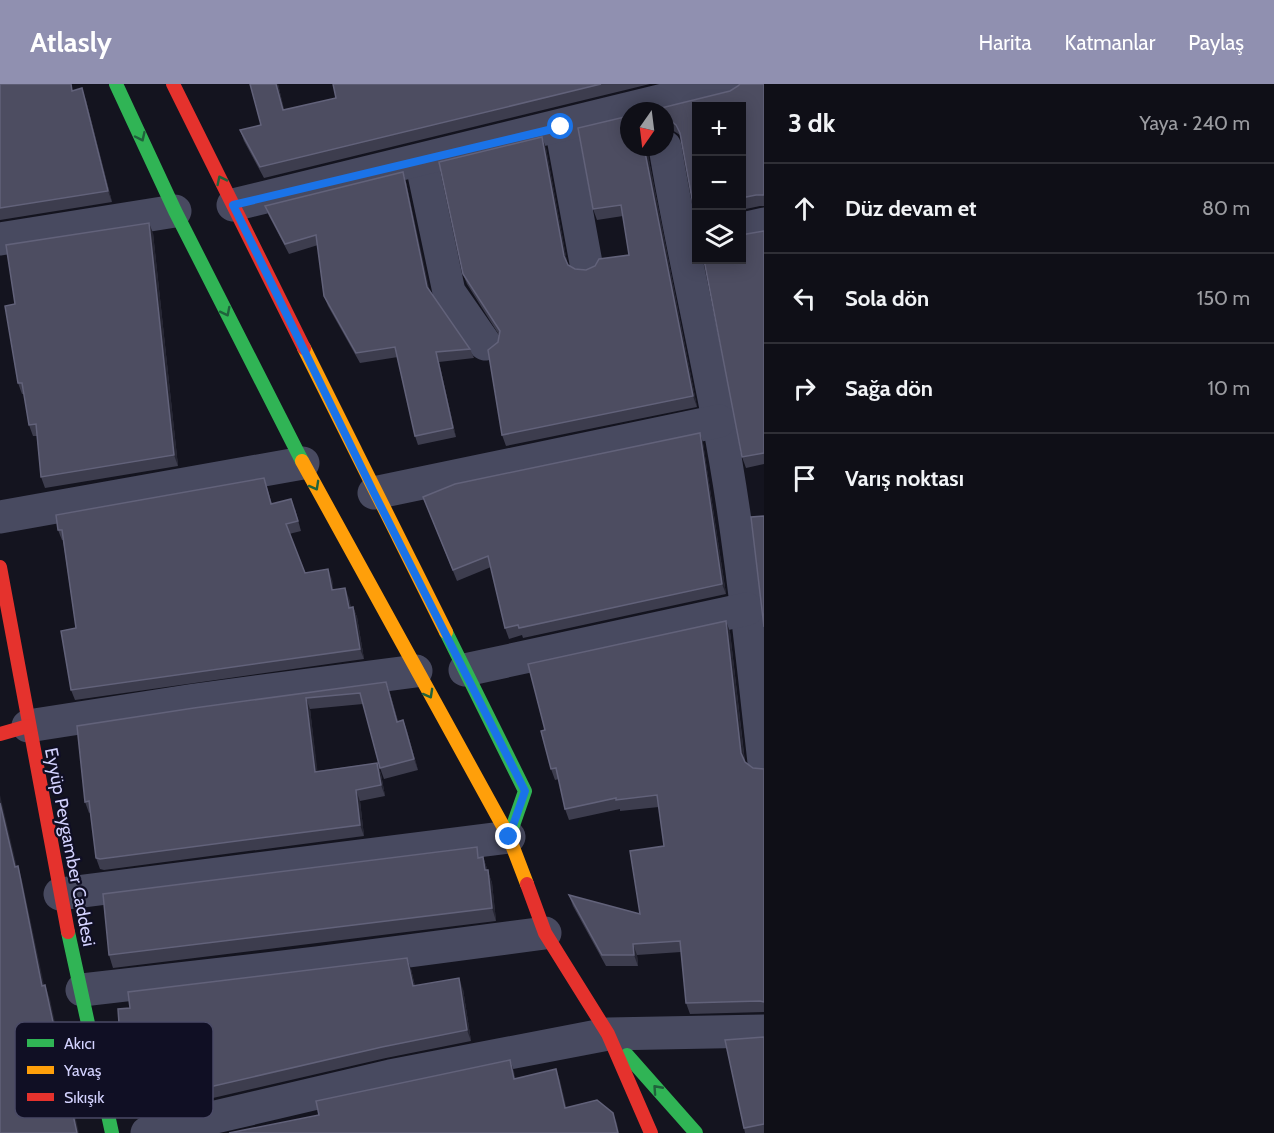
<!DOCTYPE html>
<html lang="tr">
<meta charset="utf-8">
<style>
body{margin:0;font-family:Cabin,sans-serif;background:#1d1d24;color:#f1f3f6}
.controls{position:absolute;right:18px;top:18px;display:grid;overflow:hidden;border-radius:0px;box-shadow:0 3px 15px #0003}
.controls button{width:54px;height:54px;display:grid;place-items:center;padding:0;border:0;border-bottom:2px solid #2f2f36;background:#0f0f17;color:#f1f3f6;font:30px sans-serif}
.compass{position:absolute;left:620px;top:18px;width:54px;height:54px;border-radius:50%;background:#0f0f17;box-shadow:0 3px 15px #0003;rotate:194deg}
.stop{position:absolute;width:18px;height:18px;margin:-14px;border:4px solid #1a73e8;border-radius:50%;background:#fff}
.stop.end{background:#1a73e8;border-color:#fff;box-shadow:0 2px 6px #0008}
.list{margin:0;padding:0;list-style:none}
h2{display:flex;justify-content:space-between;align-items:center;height:78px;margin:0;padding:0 24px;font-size:26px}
h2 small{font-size:20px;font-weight:400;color:#9b9ca1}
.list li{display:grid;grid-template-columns:39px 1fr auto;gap:18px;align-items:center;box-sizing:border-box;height:90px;padding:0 24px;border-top:2px solid #2f2f36}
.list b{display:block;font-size:22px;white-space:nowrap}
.list em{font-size:20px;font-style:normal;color:#9b9ca1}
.icon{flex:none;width:33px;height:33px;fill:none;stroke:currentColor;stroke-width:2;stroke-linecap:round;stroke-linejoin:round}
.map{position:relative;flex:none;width:764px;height:1049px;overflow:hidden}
header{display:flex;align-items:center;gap:36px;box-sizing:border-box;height:84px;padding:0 30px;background:#9090b0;color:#fff}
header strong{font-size:28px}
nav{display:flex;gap:33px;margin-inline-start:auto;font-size:21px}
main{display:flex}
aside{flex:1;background:#0f0f17}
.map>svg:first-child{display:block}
</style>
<header>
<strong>Atlasly</strong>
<nav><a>Harita</a><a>Katmanlar</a><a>Paylaş</a></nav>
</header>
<main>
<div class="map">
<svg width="764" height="1049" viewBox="0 0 764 1049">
<rect width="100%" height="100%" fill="#14141f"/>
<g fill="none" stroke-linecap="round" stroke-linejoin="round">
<!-- street -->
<g stroke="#484a60" stroke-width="33">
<polyline points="561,43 586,179"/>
<path d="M665,63C680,154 701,244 718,335C740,449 751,564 764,678"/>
<polyline points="421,76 449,208 485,260"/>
<polyline points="233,121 729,0"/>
<polyline points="742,145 764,140"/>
<polyline points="0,155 175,127"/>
<polyline points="374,409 719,337"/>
<polyline points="0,433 303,379"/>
<polyline points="465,586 747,525"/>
<polyline points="28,642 195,616 416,587"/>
<polyline points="60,810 509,753"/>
<polyline points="82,906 317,879 545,849"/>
<polyline points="147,1049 390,992 608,950 764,947"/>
</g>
<!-- fast -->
<g stroke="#30b455" stroke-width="14">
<polyline points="116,0 175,127 302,377"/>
<polyline points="446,548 525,707 509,753"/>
<polyline points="68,848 112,1049"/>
<polyline points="627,971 696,1049"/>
</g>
<!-- slow -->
<g stroke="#ff9f0a" stroke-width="14">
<polyline points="304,264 446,548"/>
<polyline points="302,377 509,753 527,800"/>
</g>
<!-- jam -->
<g stroke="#e5322d" stroke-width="14">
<polyline points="173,0 304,264"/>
<polyline points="0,483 68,848"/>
<polyline points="0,650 28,642"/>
<polyline points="527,800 545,849 608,950 651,1049"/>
</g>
</g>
<!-- wall -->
<g fill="#3d3d4e">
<polygon points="0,0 74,6 86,16 112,118 0,136"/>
<polygon points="250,0 278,0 284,26 336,14 333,0 650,0 264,94 244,57 240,46 261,41"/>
<polygon points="764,0 764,122 760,122 741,126 741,22 680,51 672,46 665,45 665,27 730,7 738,2"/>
<polygon points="629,63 647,63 647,66 697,323 506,362 502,351 498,258 499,251 467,200 463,190 546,64 567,178 568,181 575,185 586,186 629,171 623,132 597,136 593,125"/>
<polygon points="406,98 429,206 470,265 474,274 439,278 456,353 418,361 415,352 398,273 360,279 328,222 324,212 318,161 289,170 269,132 265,122"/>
<polygon points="764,147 764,380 746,384 742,373"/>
<polygon points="153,149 178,382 45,404 41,393 37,352 33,352 29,341 24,310 22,310 18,299 15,220"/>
<polygon points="700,349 703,359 726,510 523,554 522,551 509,555 505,544 491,483 457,497 423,413"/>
<polygon points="264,394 272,420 295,425 301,447 289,450 305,489 332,495 333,506 349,514 351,524 353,523 357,533 364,575 75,616 71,606 76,544 63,456 62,456 58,446"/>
<polygon points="726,537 730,548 745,678 753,684 764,685 764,928 690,930 686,919 681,868 637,871 638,882 606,882 573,822 569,811 640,830 664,762 659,723 620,727 620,725 569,736 565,725 559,695 555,696 551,685 545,646"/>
<polygon points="386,598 390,609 398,637 403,636 407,647 418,686 384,695 380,684 363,620 310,625 317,687 377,679 381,690 385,712 360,717 364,752 104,786 100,785 96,774 91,728 89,729 85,718 77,642"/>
<polygon points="483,773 492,799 496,837 113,884 109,871"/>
<polygon points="411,885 415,902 463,905 471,957 386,974 144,1030 142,1025 133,1026 129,1015 125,965 120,954 130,924"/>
<polygon points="764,953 764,1049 745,1049 744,1044"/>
</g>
<!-- shaded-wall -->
<g fill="#262633">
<polygon points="276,0 278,0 287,37 283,26"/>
<polygon points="82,4 86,16 112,118 108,107"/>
<polygon points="542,53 546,64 568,183 564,172"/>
<polygon points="644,63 647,63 647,66 697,323 693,312"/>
<polygon points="403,88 406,98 431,212 427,203"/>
<polygon points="149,139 153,149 178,382 174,371"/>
<polygon points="436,268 439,278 456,353 453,344"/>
<polygon points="700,349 703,359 726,510 722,500"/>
<polygon points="328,485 332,495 335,516 332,506"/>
<polygon points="345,504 349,514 352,534 349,524"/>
<polygon points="353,523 357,533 364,575 360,565"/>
<polygon points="726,537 730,548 745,680 741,669"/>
<polygon points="386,598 390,609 401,649 397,638"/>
<polygon points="306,614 310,625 319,699 315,688"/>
<polygon points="403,636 407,647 418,686 414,675"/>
<polygon points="377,679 381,690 385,712 381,701"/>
<polygon points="356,706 360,717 364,752 360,741"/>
<polygon points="0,711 20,796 15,783 0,719"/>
<polygon points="483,773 492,799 496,837 492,824"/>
<polygon points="18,782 22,796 47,915 42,902"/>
<polygon points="633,860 637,871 638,882 634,871"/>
<polygon points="407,874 411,885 417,913 413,902"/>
<polygon points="459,894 463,905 471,957 467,946"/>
<polygon points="45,901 50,915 79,1049 77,1049"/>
<polygon points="510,976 514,987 518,1006 514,995"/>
<polygon points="556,985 560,996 569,1034 565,1024"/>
<polygon points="613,1029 617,1039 619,1049 618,1049"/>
</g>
<!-- building -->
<g fill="#4d4d61" stroke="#62627a" stroke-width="1.5">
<polygon points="0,0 71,0 72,7 82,4 108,107 0,124"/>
<polygon points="250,0 276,0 283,26 336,14 333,0 601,0 260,83 240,46 261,41"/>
<polygon points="740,0 764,0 764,111 756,111 741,114 741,22 696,22 696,137 680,49 676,41 668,35 665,34 665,27 649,27 730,7 738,2"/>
<polygon points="629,32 629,63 644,63 693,312 502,351 488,266 498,258 500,247 463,190 439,78 542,53 564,172 568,181 575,185 586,186 595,182 599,175 629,171 621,121 593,125 578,44"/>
<polygon points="403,88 427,203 470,265 436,268 453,344 415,352 395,263 356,269 324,212 316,151 285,160 265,122"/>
<polygon points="149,139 174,371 41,393 36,340 29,341 22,299 18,299 5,222 15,220 6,161"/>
<polygon points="764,147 764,369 742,373 704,176 741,176 741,151"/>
<polygon points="700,349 722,500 519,544 518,541 505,544 488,472 453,486 423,413 455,400"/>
<polygon points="264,394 271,420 291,415 298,437 286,440 305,489 328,485 332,506 345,504 349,524 353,523 360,565 71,606 61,547 76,544 62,446 58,446 56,431"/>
<polygon points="764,432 764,543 751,433"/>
<polygon points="726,537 741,669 745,678 753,684 764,685 764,918 760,917 686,919 680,857 633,860 634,871 602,871 569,811 640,830 630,767 664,762 657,711 616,716 616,714 565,725 556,684 551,685 541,647 545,646 528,580"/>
<polygon points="386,598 397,638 403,636 414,675 380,684 360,609 306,614 315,688 377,679 381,701 356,706 360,741 100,775 96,774 89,717 85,718 77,642 194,624"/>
<polygon points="0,719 15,783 18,782 42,902 45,901 77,1049 0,1049"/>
<polygon points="477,763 478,774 483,773 485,786 488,786 492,824 109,871 103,810"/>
<polygon points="407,874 413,902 459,894 467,946 382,963 140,1019 139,1014 129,1015 124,954 120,954 118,925 130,924 128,908"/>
<polygon points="764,953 764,1040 744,1044 725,956"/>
<polygon points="510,976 514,995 556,985 565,1024 597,1016 613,1029 618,1049 229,1049 319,1031 316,1017"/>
</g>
<!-- one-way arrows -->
<defs><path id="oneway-chevron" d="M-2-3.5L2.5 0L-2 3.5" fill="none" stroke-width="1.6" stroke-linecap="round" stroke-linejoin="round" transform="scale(1.5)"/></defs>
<g stroke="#20623c">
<use href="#oneway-chevron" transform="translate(141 53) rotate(65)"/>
<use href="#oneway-chevron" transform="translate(221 96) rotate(-116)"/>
<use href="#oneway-chevron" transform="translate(226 228) rotate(63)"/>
<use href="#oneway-chevron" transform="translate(315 402) rotate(61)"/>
<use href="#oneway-chevron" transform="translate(429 610) rotate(61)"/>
<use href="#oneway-chevron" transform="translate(657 1005) rotate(-132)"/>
</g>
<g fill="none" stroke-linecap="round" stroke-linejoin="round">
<!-- route -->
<polyline stroke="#1a73e8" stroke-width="8" points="509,753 525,707 374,409 233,121 561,43"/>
</g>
<g text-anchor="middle" stroke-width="4.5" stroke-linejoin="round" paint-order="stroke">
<!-- street labels -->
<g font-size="18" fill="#d3d2fe" stroke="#100f24">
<text transform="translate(70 763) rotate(79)" y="6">Eyyüp Peygamber Caddesi</text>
</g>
</g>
<!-- legend -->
<rect x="15" y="938" width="198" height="96" rx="9" fill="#100f24" stroke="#4a4a65" stroke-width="1.5"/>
<rect x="27" y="955" width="27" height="8" fill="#30b455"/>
<rect x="27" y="982" width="27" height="8" fill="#ff9f0a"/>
<rect x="27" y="1009" width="27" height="8" fill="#e5322d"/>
<g font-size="16" fill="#d3d2fe">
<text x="64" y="965">Akıcı</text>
<text x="64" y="992">Yavaş</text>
<text x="64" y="1019">Sıkışık</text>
</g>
</svg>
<div class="controls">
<button>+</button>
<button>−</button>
<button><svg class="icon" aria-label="layers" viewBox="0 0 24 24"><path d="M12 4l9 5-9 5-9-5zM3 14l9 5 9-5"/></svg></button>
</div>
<svg class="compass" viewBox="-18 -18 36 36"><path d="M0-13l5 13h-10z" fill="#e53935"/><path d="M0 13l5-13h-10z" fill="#9b9ca1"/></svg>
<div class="stop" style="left:561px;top:43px"></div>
<div class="stop end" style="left:509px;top:753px"></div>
</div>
<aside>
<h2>3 dk<small>Yaya · 240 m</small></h2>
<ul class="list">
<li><svg class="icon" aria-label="ahead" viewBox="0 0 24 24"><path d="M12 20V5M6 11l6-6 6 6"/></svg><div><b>Düz devam et</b></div><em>80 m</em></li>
<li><svg class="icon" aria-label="left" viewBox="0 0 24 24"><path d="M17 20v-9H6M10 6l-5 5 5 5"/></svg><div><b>Sola dön</b></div><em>150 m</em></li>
<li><svg class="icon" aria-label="right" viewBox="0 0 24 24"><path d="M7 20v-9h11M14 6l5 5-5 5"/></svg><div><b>Sağa dön</b></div><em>10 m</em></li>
<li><svg class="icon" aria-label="arrive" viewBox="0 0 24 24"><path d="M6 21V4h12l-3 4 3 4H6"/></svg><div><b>Varış noktası</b></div></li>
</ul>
</aside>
</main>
